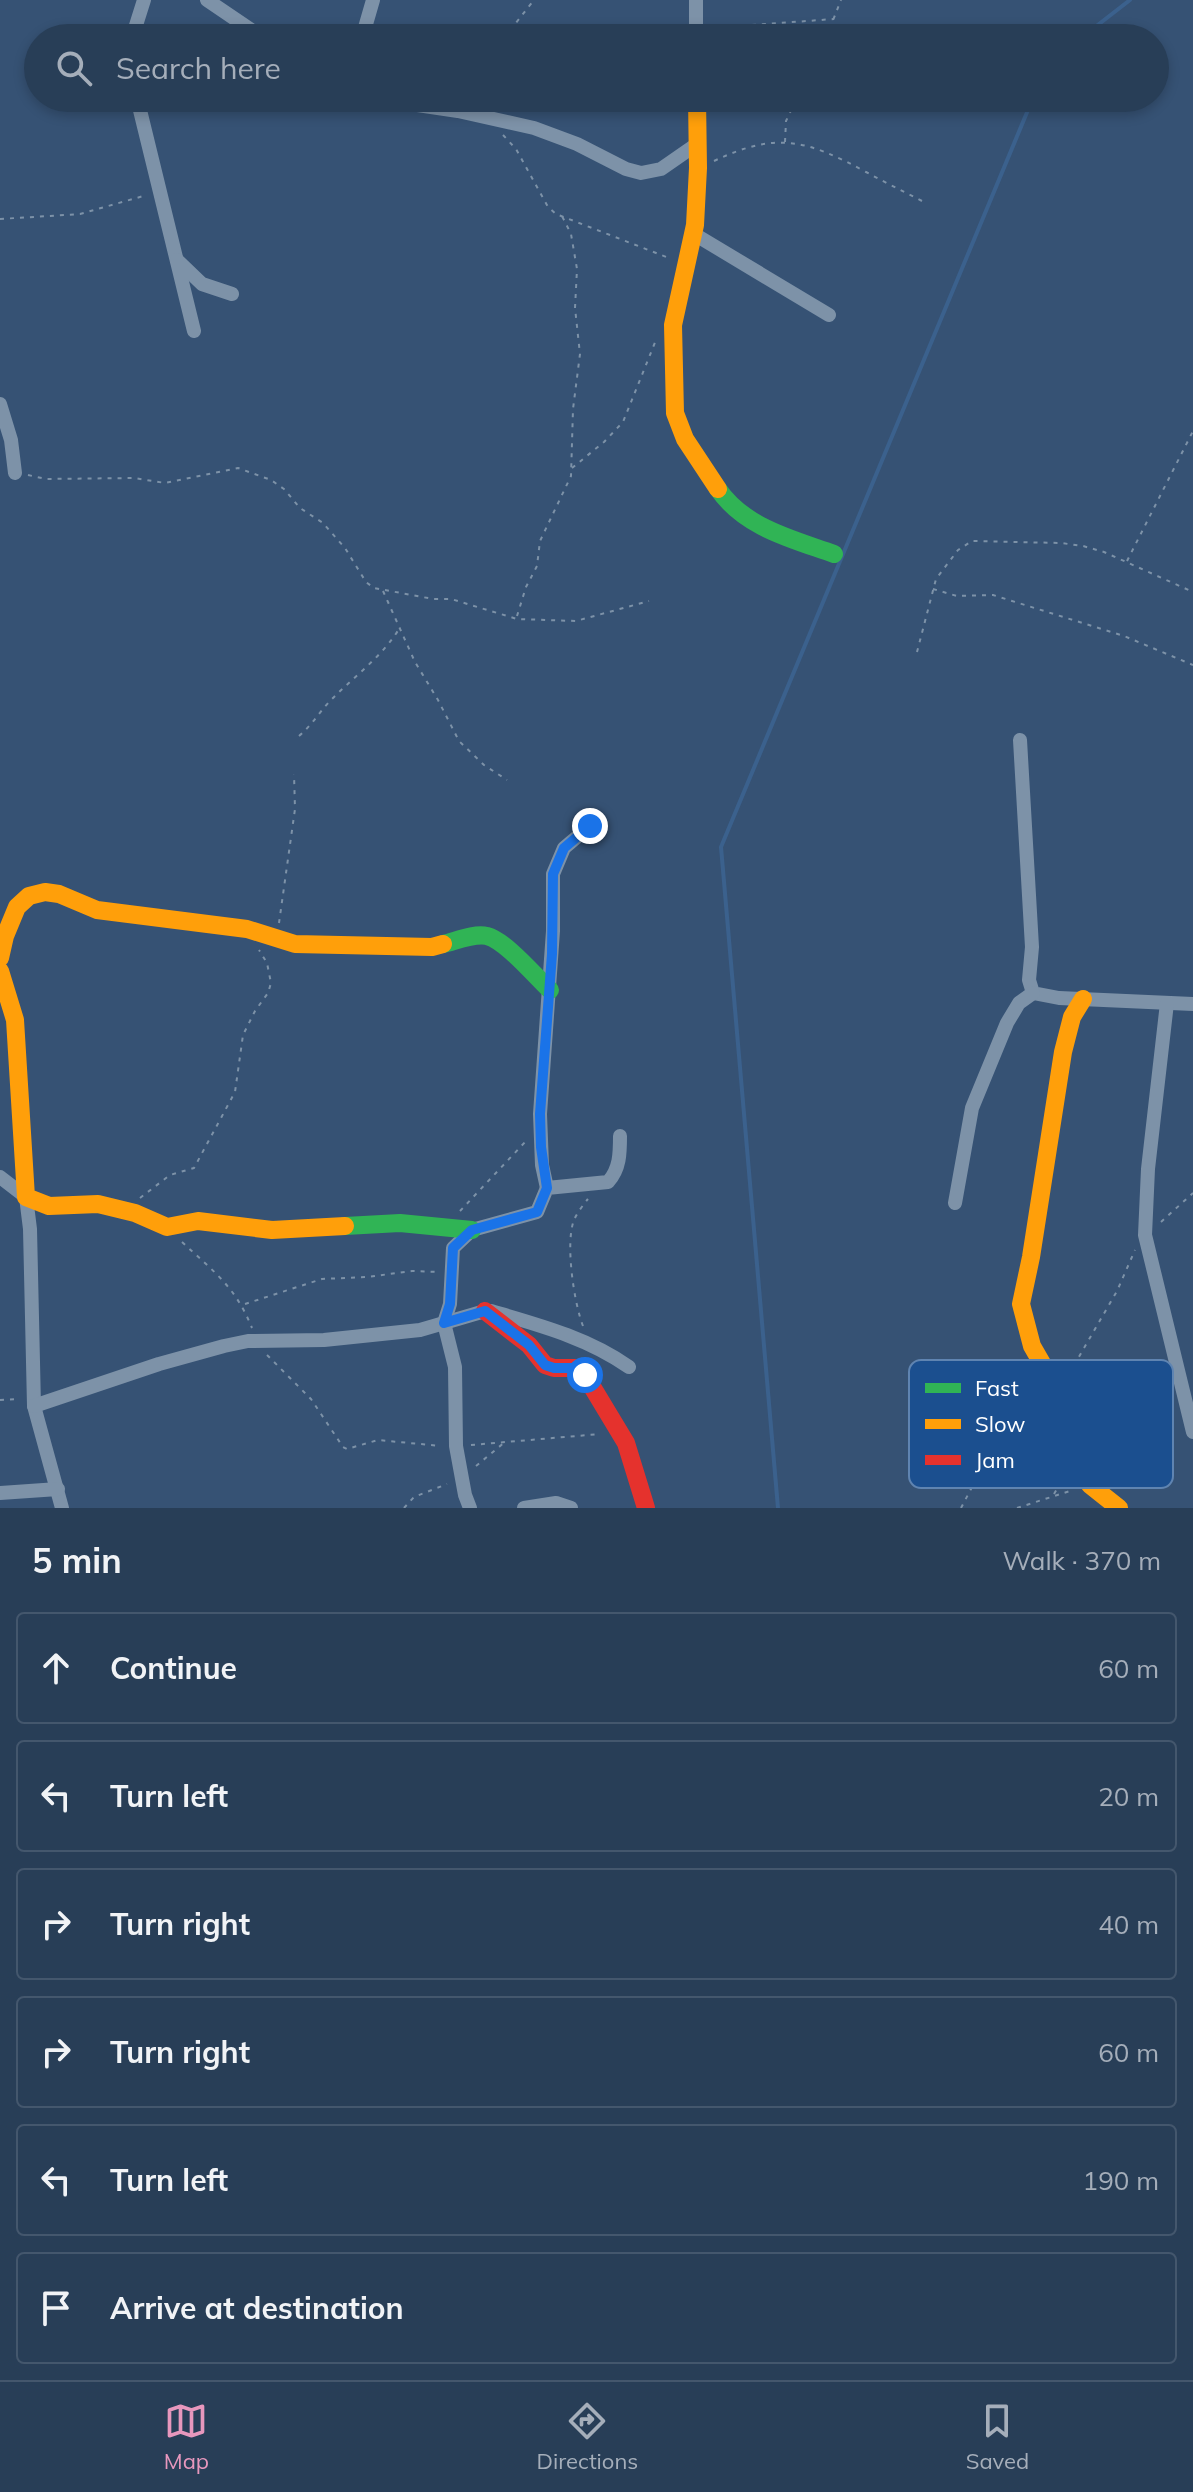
<!DOCTYPE html>
<meta charset="utf-8">
<style>
body{margin:0;font-family:Mulish,sans-serif;background:#30455d;color:#f1f3f6}
.stop{position:absolute;width:24px;height:24px;margin:-18px;border:6px solid #1a73e8;border-radius:50%;background:#fff}
.stop.end{background:#1a73e8;border-color:#fff;box-shadow:0 2px 8px #0008}
.list{margin:0;padding:0;list-style:none}
h2{display:flex;justify-content:space-between;align-items:center;height:104px;margin:0;padding:0 32px;font-size:34px}
h2 small{font-size:26px;font-weight:400;color:#a5aeba}
.list li{display:grid;grid-template-columns:52px 1fr auto;gap:24px;align-items:center;box-sizing:border-box;height:112px;margin:0 16px 16px;padding:0 16px;border:2px solid #44576d;border-radius:8px}
.list b{display:block;font-size:30px;white-space:nowrap}
.list em{font-size:26px;font-style:normal;color:#a5aeba}
.icon{flex:none;width:44px;height:44px;fill:none;stroke:currentColor;stroke-width:2;stroke-linecap:round;stroke-linejoin:round}
.map{position:relative;flex:none;width:1193px;height:1508px;overflow:hidden}
.search{position:absolute;background:#283e57;box-shadow:0 4px 12px #0003;left:24px;right:24px;top:24px;height:88px;display:flex;align-items:center;gap:20px;box-sizing:border-box;padding:0 28px;border-radius:44px;color:#a5aeba;font-size:30px}
.sheet{height:872px;background:#283e57}
nav{display:flex;justify-content:space-around;align-items:center;box-sizing:border-box;height:112px;border-top:2px solid #44576d;background:#283e57;font-size:22px;color:#a5aeba}
nav a{display:grid;justify-items:center;gap:4px}
nav .on{color:#e797bd}
.map>svg:first-child{display:block}
</style>
<div class="map">
<svg width="1193" height="1508" viewBox="0 0 1193 1508">
<rect width="100%" height="100%" fill="#365274"/>
<g fill="none" stroke-linecap="round" stroke-linejoin="round">
<!-- stream -->
<g stroke="#3b618d" stroke-width="4">
<polyline points="1081,38 1130,0"/>
<polyline points="778,1508 721,847 1033,98"/>
</g>
<!-- path -->
<g stroke="#7d92a8" stroke-width="2" stroke-dasharray="4 6" stroke-linecap="butt">
<polyline points="712,28 834,19"/>
<polyline points="504,38 534,0"/>
<polyline points="826,38 841,0"/>
<polyline points="730,98 793,105"/>
<path d="M885,98C895,104 904,113 916,108L922,98"/>
<polyline points="503,135 516,149 548,207 556,214 669,258"/>
<polyline points="785,142 786,121 797,98"/>
<path d="M714,161C777,131 807,140 866,172C884,182 903,191 922,201"/>
<polyline points="0,219 80,214 147,195"/>
<polyline points="572,468 604,442 623,422 656,340"/>
<polyline points="28,475 46,479 134,478 165,483 238,468 271,480 284,489 300,508 323,523 345,548 366,582 374,588 433,599 451,599 517,619 576,621 649,601"/>
<polyline points="1127,561 1193,431"/>
<polyline points="933,589 957,596 993,595 1124,636 1193,665"/>
<polyline points="383,591 415,662 438,700 459,741 484,765 507,780"/>
<polyline points="517,616 526,587 537,566 540,541 571,476 573,409 580,354 575,308 577,269 571,234 562,216"/>
<polyline points="917,652 936,579 958,550 972,541 1061,543 1083,546 1104,552 1193,592"/>
<path d="M299,736C311,726 318,714 329,702C352,678 381,658 399,629"/>
<polyline points="279,923 295,809 294,774"/>
<polyline points="140,1198 170,1175 194,1168 235,1092 243,1035 255,1011 268,993 271,983 267,963 259,950"/>
<polyline points="460,1211 527,1140"/>
<polyline points="1161,1222 1193,1193"/>
<path d="M182,1242C214,1272 235,1286 252,1328"/>
<polyline points="245,1304 322,1279 367,1277 412,1271 438,1272"/>
<path d="M583,1326C574,1303 565,1243 574,1220C577,1213 583,1205 588,1199"/>
<polyline points="267,1355 311,1399 343,1447 347,1449 378,1440 441,1446"/>
<polyline points="1069,1374 1117,1291 1135,1250"/>
<polyline points="0,1400 19,1399"/>
<polyline points="471,1445 600,1434"/>
<polyline points="476,1466 505,1442"/>
<polyline points="1054,1494 1067,1472"/>
<polyline points="404,1508 414,1497 447,1484"/>
<polyline points="961,1508 981,1470 1024,1431 1047,1415"/>
<polyline points="1017,1508 1073,1490"/>
</g>
<!-- street -->
<g stroke="#7d92a8" stroke-width="14">
<polyline points="207,0 263,38"/>
<polyline points="696,0 696,38"/>
<polyline points="132,38 144,0"/>
<polyline points="362,38 373,0"/>
<polyline points="137,98 194,331"/>
<polyline points="389,98 404,103 458,111 534,128 577,144 626,169 641,173 661,169 697,144"/>
<polyline points="694,234 829,315"/>
<polyline points="177,260 202,284 232,294"/>
<polyline points="0,404 11,440 15,473"/>
<polyline points="1020,740 1032,947 1029,980 1033,993 1059,998 1193,1004"/>
<polyline points="1167,1003 1148,1169 1145,1235 1193,1432"/>
<polyline points="0,1177 26,1197 30,1229 34,1406 62,1508"/>
<polyline points="547,1188 542,1165 540,1114 553,931 553,874 564,848 590,826"/>
<polyline points="955,1203 972,1108 1007,1023 1019,1003 1033,993"/>
<path d="M34,1406L159,1364L224,1346L248,1341L324,1340L420,1330L485,1311H491C539,1325 588,1338 629,1367"/>
<polyline points="0,1493 58,1489"/>
<path d="M470,1508L465,1495L456,1446L455,1367L444,1323L450,1304L453,1248L472,1230L537,1212L547,1188L608,1182C620,1169 620,1153 620,1136"/>
<polyline points="524,1508 556,1503 571,1508"/>
</g>
<!-- fast -->
<g stroke="#30b455" stroke-width="18">
<path d="M718,489C745,528 792,539 834,554"/>
<path d="M443,944C456,941 474,933 487,936C506,941 535,976 550,990"/>
<polyline points="345,1226 400,1223 472,1230"/>
</g>
<!-- slow -->
<g stroke="#ff9f0a" stroke-width="18">
<polyline points="697,98 698,168 695,225 673,325 675,413 685,439 718,489"/>
<polyline points="0,958 5,936 17,907 29,896 45,892 59,894 97,910 247,929 295,944 432,947 443,944"/>
<polyline points="0,971 15,1020 26,1197 49,1206 98,1204 135,1213 167,1227 198,1221 272,1230 345,1226"/>
<polyline points="1083,999 1072,1017 1063,1052 1031,1257 1021,1304 1032,1346 1055,1386 1090,1485 1119,1508"/>
</g>
<!-- jam -->
<polyline stroke="#e5322d" stroke-width="18" points="485,1311 529,1345 545,1365 554,1368 575,1368 585,1375 626,1443 646,1508"/>
</g>
<g fill="none" stroke-linecap="round" stroke-linejoin="round">
<!-- route -->
<polyline stroke="#1a73e8" stroke-width="10" points="585,1375 575,1368 554,1368 545,1365 529,1345 485,1311 444,1323 450,1304 453,1248 472,1230 537,1212 547,1188 541,1147 540,1114 552,954 553,874 564,848 590,826"/>
</g>
<!-- legend -->
<rect x="909" y="1360" width="264" height="128" rx="12" fill="#1b4f8f" stroke="#5f84b1" stroke-width="2"/>
<rect x="925" y="1383" width="36" height="10" fill="#30b455"/>
<rect x="925" y="1419" width="36" height="10" fill="#ff9f0a"/>
<rect x="925" y="1455" width="36" height="10" fill="#e5322d"/>
<g font-size="22" fill="#fff">
<text x="975" y="1396">Fast</text>
<text x="975" y="1432">Slow</text>
<text x="975" y="1468">Jam</text>
</g>
</svg>
<div class="stop" style="left:585px;top:1375px"></div>
<div class="stop end" style="left:590px;top:826px"></div>
<div class="search"><svg class="icon" aria-label="search" viewBox="0 0 24 24"><circle cx="10" cy="10" r="6"/><path d="M15 15l6 6"/></svg>Search here</div>
</div>
<section class="sheet">
<h2>5 min<small>Walk · 370 m</small></h2>
<ul class="list">
<li><svg class="icon" aria-label="ahead" viewBox="0 0 24 24"><path d="M12 20V5M6 11l6-6 6 6"/></svg><div><b>Continue</b></div><em>60 m</em></li>
<li><svg class="icon" aria-label="left" viewBox="0 0 24 24"><path d="M17 20v-9H6M10 6l-5 5 5 5"/></svg><div><b>Turn left</b></div><em>20 m</em></li>
<li><svg class="icon" aria-label="right" viewBox="0 0 24 24"><path d="M7 20v-9h11M14 6l5 5-5 5"/></svg><div><b>Turn right</b></div><em>40 m</em></li>
<li><svg class="icon" aria-label="right" viewBox="0 0 24 24"><path d="M7 20v-9h11M14 6l5 5-5 5"/></svg><div><b>Turn right</b></div><em>60 m</em></li>
<li><svg class="icon" aria-label="left" viewBox="0 0 24 24"><path d="M17 20v-9H6M10 6l-5 5 5 5"/></svg><div><b>Turn left</b></div><em>190 m</em></li>
<li><svg class="icon" aria-label="arrive" viewBox="0 0 24 24"><path d="M6 21V4h12l-3 4 3 4H6"/></svg><div><b>Arrive at destination</b></div></li>
</ul>
</section>
<nav>
<a class="on"><svg class="icon" aria-label="map" viewBox="0 0 24 24"><path d="M3 6l6-2 6 2 6-2v14l-6 2-6-2-6 2zM9 4v14M15 6v14"/></svg>Map</a>
<a><svg class="icon" aria-label="directions" viewBox="0 0 24 24"><path d="M12 3l9 9-9 9-9-9zM9 14v-3h6M13 9l2 2-2 2"/></svg>Directions</a>
<a><svg class="icon" aria-label="saved" viewBox="0 0 24 24"><path d="M7 4h10v16l-5-4-5 4z"/></svg>Saved</a>
</nav>
